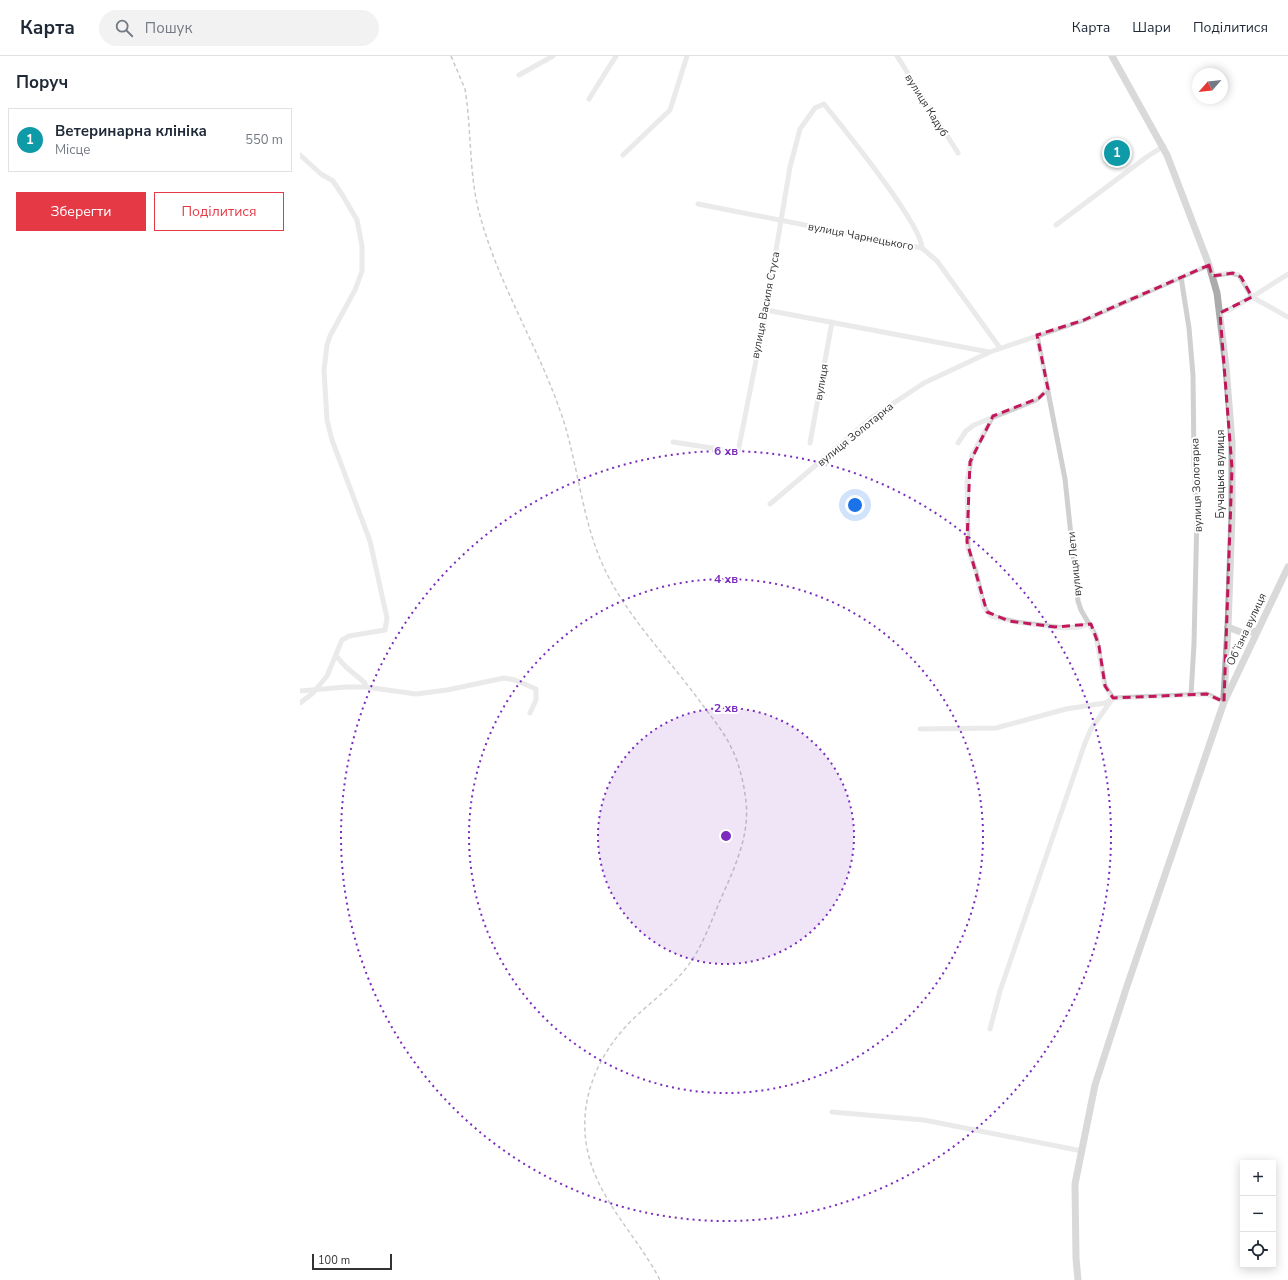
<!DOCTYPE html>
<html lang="uk">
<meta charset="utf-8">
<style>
body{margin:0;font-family:"Nunito Sans",sans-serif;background:#f2f2f3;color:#1f2937}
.controls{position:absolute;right:12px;bottom:12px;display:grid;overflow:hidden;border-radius:0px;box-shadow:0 2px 10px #0003}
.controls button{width:36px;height:36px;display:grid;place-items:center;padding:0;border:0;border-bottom:1px solid #e0e1e3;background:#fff;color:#1f2937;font:20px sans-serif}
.compass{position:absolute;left:892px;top:12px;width:36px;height:36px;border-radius:50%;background:#fff;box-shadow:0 2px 10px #0003;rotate:242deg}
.scale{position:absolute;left:12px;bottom:10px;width:80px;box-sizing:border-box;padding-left:4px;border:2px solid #333;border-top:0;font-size:11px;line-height:14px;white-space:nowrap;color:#333;-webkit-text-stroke:3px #fff;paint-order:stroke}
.you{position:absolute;left:555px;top:449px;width:14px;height:14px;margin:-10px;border:3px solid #fff;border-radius:50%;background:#1a73e8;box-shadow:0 0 0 6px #1a73e833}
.badge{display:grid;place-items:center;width:26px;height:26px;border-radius:50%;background:#e63946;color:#fff;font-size:13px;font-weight:700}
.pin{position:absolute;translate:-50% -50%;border:2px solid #fff;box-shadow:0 1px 4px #0006}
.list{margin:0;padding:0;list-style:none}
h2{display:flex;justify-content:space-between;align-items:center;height:52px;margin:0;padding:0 16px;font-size:17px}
h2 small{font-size:13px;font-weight:400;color:#747a83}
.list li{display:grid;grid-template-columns:26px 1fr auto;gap:12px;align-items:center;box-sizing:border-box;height:64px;margin:0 8px 8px;padding:0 8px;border:1px solid #e0e1e3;border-radius:0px}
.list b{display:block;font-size:15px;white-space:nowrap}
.list p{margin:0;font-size:13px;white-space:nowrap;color:#747a83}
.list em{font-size:13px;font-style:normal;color:#747a83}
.actions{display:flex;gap:8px;padding:12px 16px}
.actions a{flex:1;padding:9px 0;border:1px solid #e63946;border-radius:0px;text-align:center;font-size:14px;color:#e63946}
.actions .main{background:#e63946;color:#fff}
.icon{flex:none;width:22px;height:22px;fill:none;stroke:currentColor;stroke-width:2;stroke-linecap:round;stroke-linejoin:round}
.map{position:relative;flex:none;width:988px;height:1224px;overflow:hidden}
header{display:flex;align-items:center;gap:24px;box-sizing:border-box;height:56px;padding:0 20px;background:#fff;border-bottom:1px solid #e0e1e3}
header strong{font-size:19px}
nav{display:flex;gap:22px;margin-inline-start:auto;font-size:14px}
.search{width:280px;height:36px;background:#f2f2f3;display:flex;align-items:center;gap:10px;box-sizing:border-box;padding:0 14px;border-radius:22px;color:#747a83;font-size:15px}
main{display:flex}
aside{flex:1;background:#fff}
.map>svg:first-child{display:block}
</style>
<header>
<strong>Карта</strong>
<div class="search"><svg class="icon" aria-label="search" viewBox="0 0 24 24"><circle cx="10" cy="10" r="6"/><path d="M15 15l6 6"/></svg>Пошук</div>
<nav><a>Карта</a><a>Шари</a><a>Поділитися</a></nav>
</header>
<main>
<aside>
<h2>Поруч<small></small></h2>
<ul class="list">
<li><span class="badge" style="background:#0f9aa8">1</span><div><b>Ветеринарна клініка</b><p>Місце</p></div><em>550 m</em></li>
</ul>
<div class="actions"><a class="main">Зберегти</a><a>Поділитися</a></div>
</aside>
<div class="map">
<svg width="988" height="1224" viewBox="0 0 988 1224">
<rect width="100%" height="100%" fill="#fff"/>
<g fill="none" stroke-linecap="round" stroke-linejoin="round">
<!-- minor -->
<g stroke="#d0d0d0" stroke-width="5">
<polyline points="597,0 658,97"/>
<polyline points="219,19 253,0"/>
<polyline points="289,43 316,0"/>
<polyline points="0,99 21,118 33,125 43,140 57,164 62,190 62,215 55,234 30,280 27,289 24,314 27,364 32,384 70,485 87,562 85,574 49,580 42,584 27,620 13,637 0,647"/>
<polyline points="323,99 370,54 387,0"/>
<polyline points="398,148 622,192 637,205 700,292"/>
<polyline points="756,169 848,100 864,90"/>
<polyline points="912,220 930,217 939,219 952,241 988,218"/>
<polyline points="881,221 889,272 893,319 894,407 897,458 894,588 891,639"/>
<polyline points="466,254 689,296"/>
<polyline points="920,256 929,254 952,241 988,261"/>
<polyline points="737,279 765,423 778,545 781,554 796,580 805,630 813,642 907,638 924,646"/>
<polyline points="693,360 672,399 667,425 668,493 676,516 684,551 691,560 716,566 764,572 780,571 789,568"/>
<path d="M373,386L438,396L466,254L490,111L500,73L515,52L524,48C543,72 621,167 622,192"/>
<polyline points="510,387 532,266"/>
<polyline points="658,387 666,375 674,369 736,344 748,333"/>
<polyline points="470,448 574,360 624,327 690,296 784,264 909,209"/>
<polyline points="66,631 116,638 147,634 204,622 215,624 236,633 236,644 230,657"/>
<polyline points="0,635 46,631 66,631 65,627 46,611 36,600"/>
<polyline points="620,673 696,672 766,653 805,647 813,642 791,673 785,687 700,935 690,973"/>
<polyline points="532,1056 624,1064 782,1095"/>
</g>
<!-- major -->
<g stroke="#ababab" stroke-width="7">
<polyline points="812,0 867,99 909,209 917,237 926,311 932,386 932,459 928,571 924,641"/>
<polyline points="928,571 943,577 957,575"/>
<polyline points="778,1224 776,1202 775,1128 795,1029 827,930 924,646 988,511"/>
</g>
<!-- rail -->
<path stroke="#888" stroke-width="1.5" stroke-dasharray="4 3" stroke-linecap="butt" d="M151,0L165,33L167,47C171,82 170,118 178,152C196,225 238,289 262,360C279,411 282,469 307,518C332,567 372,606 404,651C413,663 423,675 430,689C439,706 444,727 446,746C450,781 433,815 419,847C409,871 400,896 383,916C367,935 347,949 330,966C297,1000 278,1045 287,1092C297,1144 337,1179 360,1224"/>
</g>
<!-- marked area -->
<path d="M0 0H988V1224H0ZM909,209L912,220L933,217L941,221L952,241L920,257L932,412L924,646L907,638L813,642L805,630L799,590L791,568L755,571L709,565L687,556L667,486L670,406L693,360L739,342L748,333L737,279L784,264Z" fill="#fff" fill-opacity=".55" fill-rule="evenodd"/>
<path fill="none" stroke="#c2185b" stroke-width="3" stroke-dasharray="8 5" stroke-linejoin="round" d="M909,209L912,220L933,217L941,221L952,241L920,257L932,412L924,646L907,638L813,642L805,630L799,590L791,568L755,571L709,565L687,556L667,486L670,406L693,360L739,342L748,333L737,279L784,264Z"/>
<!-- distance rings -->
<circle cx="426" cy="780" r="128" fill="#7b2cbf" fill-opacity=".12"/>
<g fill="none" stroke="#7b2cbf" stroke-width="2" stroke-dasharray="2 4">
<circle cx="426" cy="780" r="128"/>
<circle cx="426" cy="780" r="257"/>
<circle cx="426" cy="780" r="385"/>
</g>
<g text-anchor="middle" stroke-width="4" stroke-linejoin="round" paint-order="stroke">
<!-- street labels -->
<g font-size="11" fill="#333" stroke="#fff">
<text transform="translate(627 49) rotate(58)" y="4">вулиця Кадуб</text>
<text transform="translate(561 180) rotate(11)" y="4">вулиця Чарнецького</text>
<text transform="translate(465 249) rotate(-79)" y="4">вулиця Василя Стуса</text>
<text transform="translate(521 326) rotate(-80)" y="4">вулиця</text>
<text transform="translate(555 378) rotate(-39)" y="4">вулиця Золотарка</text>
<text transform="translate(920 418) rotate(-90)" y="4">Бучацька вулиця</text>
<text transform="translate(896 429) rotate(-92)" y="4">вулиця Золотарка</text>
<text transform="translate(774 508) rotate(-96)" y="4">вулиця Лети</text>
<text transform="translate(946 573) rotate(-65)" y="4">Обʼїзна вулиця</text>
</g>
</g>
<circle cx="426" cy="780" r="6" fill="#7b2cbf" stroke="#fff" stroke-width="2"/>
<g font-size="12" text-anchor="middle" font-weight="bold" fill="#7b2cbf" stroke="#fff" stroke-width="4" stroke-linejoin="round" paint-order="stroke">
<text x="426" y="399">6 хв</text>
<text x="426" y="527">4 хв</text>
<text x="426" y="656">2 хв</text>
</g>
</svg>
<div class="controls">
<button>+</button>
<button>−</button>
<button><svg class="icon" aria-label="locate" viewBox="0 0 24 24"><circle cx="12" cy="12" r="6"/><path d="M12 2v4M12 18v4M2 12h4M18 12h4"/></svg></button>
</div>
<svg class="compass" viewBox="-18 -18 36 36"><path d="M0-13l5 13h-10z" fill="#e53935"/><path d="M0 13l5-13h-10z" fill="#747a83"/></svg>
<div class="scale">100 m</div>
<div class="you"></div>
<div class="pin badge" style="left:817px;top:97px;background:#0f9aa8">1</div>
</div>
</main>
